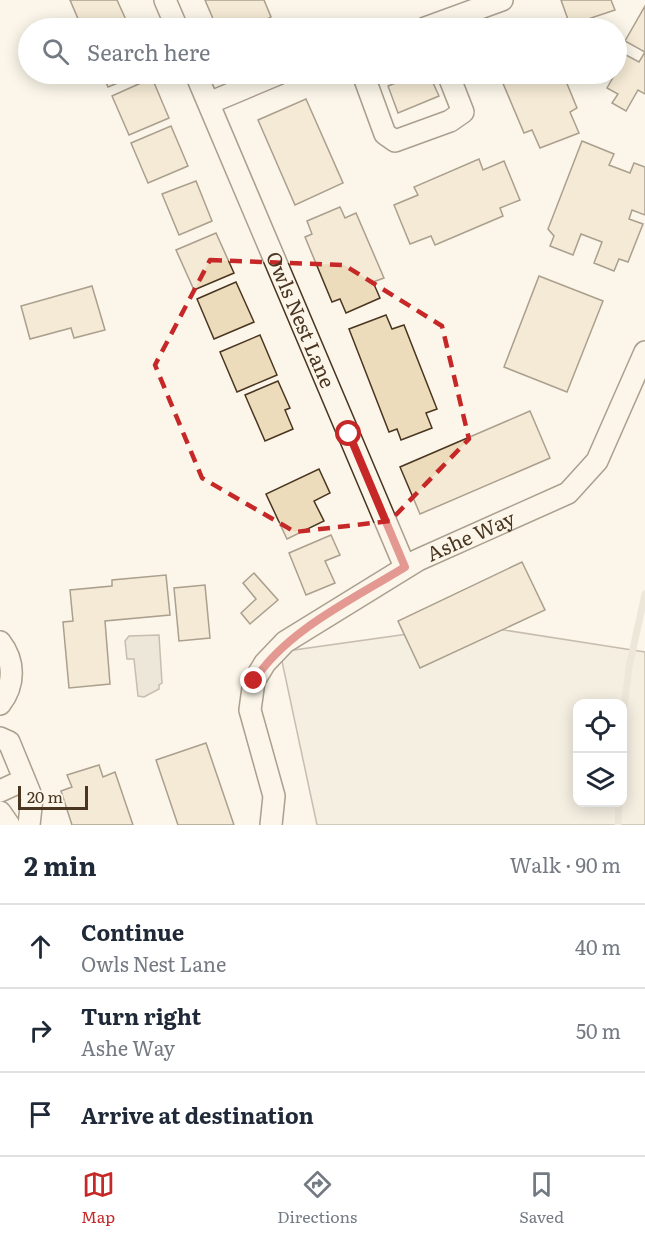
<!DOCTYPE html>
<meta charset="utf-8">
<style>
body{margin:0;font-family:Literata,serif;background:#f6f6f7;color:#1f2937}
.controls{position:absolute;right:18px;bottom:18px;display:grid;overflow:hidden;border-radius:12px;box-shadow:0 3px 15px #0003}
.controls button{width:54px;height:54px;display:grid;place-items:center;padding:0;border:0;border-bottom:2px solid #e0e1e3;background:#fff;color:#1f2937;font:30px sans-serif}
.scale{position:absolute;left:18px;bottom:15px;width:70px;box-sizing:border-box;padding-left:6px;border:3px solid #4a3520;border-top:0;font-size:16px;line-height:21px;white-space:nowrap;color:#4a3520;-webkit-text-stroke:4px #fbf6e9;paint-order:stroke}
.stop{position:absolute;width:18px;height:18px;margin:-14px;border:4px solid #c62828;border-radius:50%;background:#fff}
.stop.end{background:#c62828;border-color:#fff;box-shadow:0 2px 6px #0008}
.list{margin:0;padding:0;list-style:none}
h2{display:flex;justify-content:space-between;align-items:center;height:78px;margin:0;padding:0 24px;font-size:26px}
h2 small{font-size:20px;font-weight:400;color:#747a83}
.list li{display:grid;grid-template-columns:39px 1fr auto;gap:18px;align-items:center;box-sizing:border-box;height:84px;padding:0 24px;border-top:2px solid #e0e1e3}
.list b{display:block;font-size:22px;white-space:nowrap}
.list p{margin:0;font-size:20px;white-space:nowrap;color:#747a83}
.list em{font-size:20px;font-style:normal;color:#747a83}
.icon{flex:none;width:33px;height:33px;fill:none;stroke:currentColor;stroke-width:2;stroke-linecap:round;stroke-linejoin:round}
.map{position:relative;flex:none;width:645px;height:825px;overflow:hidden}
.search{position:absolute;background:#fff;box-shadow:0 3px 15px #0003;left:18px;right:18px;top:18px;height:66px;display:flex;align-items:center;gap:15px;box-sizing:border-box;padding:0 21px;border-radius:33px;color:#747a83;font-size:22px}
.sheet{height:330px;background:#fff}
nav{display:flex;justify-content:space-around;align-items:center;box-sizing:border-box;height:84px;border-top:2px solid #e0e1e3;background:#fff;font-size:16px;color:#747a83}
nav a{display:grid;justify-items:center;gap:3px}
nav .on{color:#c62828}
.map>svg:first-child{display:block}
</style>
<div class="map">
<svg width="645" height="825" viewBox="0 0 645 825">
<rect width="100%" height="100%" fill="#fbf6e9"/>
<!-- green -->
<path fill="#ede6d9" stroke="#887966" stroke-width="1.5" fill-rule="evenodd" d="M472,625L645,652V825H317L280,652ZM578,704H622V802H578Z"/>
<!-- water -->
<polygon fill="#dcd4c6" stroke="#887966" stroke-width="1.5" points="159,635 162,683 159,685 159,689 144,697 138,696 134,659 127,659 125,641 129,636"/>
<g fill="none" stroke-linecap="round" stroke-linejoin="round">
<!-- stream -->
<g stroke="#dcd4c6" stroke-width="7">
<polyline points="622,726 629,667 645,594"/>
<polyline points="618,825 619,802"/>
</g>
</g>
<!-- building -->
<g fill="#ecdcbc" stroke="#4a3520" stroke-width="1.5">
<polygon points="70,0 117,0 127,22 111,28 82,28"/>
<polygon points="205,0 264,0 271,17 265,20 269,28 217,28"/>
<polygon points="561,0 611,0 615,10 570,25"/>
<polygon points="645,6 645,94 638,90 626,111 612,103 618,94 607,88 626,55 639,62 645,52 625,41"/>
<polygon points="530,22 532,28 513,28"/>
<polygon points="102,74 140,74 108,87"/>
<polygon points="418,74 429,74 439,96 398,113 388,86"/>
<polygon points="499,74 563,74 577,108 570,112 579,133 540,148 532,130 524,133"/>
<polygon points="152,78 169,118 129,135 112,96"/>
<polygon points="306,99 343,183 295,205 258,120"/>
<polygon points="171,126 188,166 148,183 131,143"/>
<polygon points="582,141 614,154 609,165 630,173 634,163 645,167 645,215 632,210 629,219 643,224 628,262 619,259 614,271 594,263 602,242 581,234 573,255 550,246 554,236 548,229"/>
<polygon points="479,159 483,170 504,161 520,200 500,208 503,216 435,245 431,236 410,244 394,205 418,195 414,187"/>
<polygon points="196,181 212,221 179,235 162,194"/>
<polygon points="340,207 345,218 356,213 384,278 373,282 380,298 346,313 340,299 332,302 305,237 312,234 307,221"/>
<polygon points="216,233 234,273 194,290 176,250"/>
<polygon points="539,276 603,301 567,392 504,367"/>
<polygon points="236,282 254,322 214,339 197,299"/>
<polygon points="92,286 105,330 74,338 71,328 30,339 21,306"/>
<polygon points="386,315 392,329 404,325 437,409 426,413 432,428 401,440 397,429 389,432 349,329"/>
<polygon points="260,335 277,375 237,392 220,352"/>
<polygon points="278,381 290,408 285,410 293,429 265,441 245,395"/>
<polygon points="530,411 550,458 420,514 400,467"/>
<polygon points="319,469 330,493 314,501 324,521 287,539 266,494"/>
<polygon points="331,535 340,555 325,561 335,583 306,595 289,553"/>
<polygon points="522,562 545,610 420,668 398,621"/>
<polygon points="254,573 278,600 250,624 241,613 256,599 243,583"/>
<polygon points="166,575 170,615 105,621 110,684 69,688 63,622 73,621 70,590 112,586 112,580"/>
<polygon points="205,585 210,638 179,641 174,588"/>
<polygon points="206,743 234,825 178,825 156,760"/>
<polygon points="99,765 103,777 115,772 133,825 72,825 61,791 72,787 67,775"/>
</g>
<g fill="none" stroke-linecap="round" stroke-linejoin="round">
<!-- street casing -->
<g stroke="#4a3520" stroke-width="24">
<g id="street">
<polyline points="165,0 177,28"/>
<polyline points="425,28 502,0"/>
<path id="s1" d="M196,74L405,567"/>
<polyline points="363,74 385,134 395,141 450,121 463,112 448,74"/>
<polyline points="209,103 278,74"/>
<path d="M0,642C15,661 15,685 0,704"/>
<polyline points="0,738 9,742 32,798 29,825"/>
<polyline points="0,791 24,780"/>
<polyline points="0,812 9,825"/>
<path id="s2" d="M271,825L274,796L250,710L254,681L265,663L285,642L418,560L568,493L597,461L645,352"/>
</g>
</g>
<!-- street -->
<use href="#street" stroke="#fbf6e9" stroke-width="21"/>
</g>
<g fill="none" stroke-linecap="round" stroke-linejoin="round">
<!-- route -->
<path stroke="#c62828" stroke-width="8" d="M254,681C285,631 355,598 405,567L349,434"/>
</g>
<!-- marked area -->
<path d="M0 0H645V825H0ZM210,260L344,265L442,326L469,439L390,521L295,532L202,478L155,365Z" fill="#fbf6e9" fill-opacity=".55" fill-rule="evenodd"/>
<path fill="none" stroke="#c62828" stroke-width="4.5" stroke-dasharray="12 8" stroke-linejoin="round" d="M210,260L344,265L442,326L469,439L390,521L295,532L202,478L155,365Z"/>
<g text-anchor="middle" stroke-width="4.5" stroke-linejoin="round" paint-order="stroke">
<!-- street labels -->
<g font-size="20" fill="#4a3520" stroke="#fbf6e9">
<text dy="7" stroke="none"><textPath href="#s1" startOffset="267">Owls Nest Lane</textPath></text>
<text dy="7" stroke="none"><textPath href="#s2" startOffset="412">Ashe Way</textPath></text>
</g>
</g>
</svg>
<div class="controls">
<button><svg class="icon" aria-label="locate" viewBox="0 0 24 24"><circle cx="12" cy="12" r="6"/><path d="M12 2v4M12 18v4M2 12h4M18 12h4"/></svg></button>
<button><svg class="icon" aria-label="layers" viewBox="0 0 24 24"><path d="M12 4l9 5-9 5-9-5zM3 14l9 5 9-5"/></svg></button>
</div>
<div class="scale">20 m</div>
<div class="stop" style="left:349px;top:434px"></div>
<div class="stop end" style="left:254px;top:681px"></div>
<div class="search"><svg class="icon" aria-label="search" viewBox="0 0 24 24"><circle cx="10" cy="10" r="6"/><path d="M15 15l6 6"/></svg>Search here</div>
</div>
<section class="sheet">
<h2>2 min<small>Walk · 90 m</small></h2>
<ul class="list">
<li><svg class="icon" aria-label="ahead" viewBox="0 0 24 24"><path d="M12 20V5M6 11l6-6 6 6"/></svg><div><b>Continue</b><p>Owls Nest Lane</p></div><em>40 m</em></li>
<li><svg class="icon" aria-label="right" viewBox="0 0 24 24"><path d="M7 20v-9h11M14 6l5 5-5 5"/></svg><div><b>Turn right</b><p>Ashe Way</p></div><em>50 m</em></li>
<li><svg class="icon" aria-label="arrive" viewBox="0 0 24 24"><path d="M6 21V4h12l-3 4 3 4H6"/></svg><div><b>Arrive at destination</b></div></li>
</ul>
</section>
<nav>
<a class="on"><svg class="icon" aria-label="map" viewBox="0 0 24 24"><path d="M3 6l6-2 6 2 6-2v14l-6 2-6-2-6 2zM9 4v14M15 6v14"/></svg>Map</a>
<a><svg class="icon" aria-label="directions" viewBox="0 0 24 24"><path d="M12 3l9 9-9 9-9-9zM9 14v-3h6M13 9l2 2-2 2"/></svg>Directions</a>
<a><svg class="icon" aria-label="saved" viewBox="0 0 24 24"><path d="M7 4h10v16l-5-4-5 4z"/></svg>Saved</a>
</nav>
